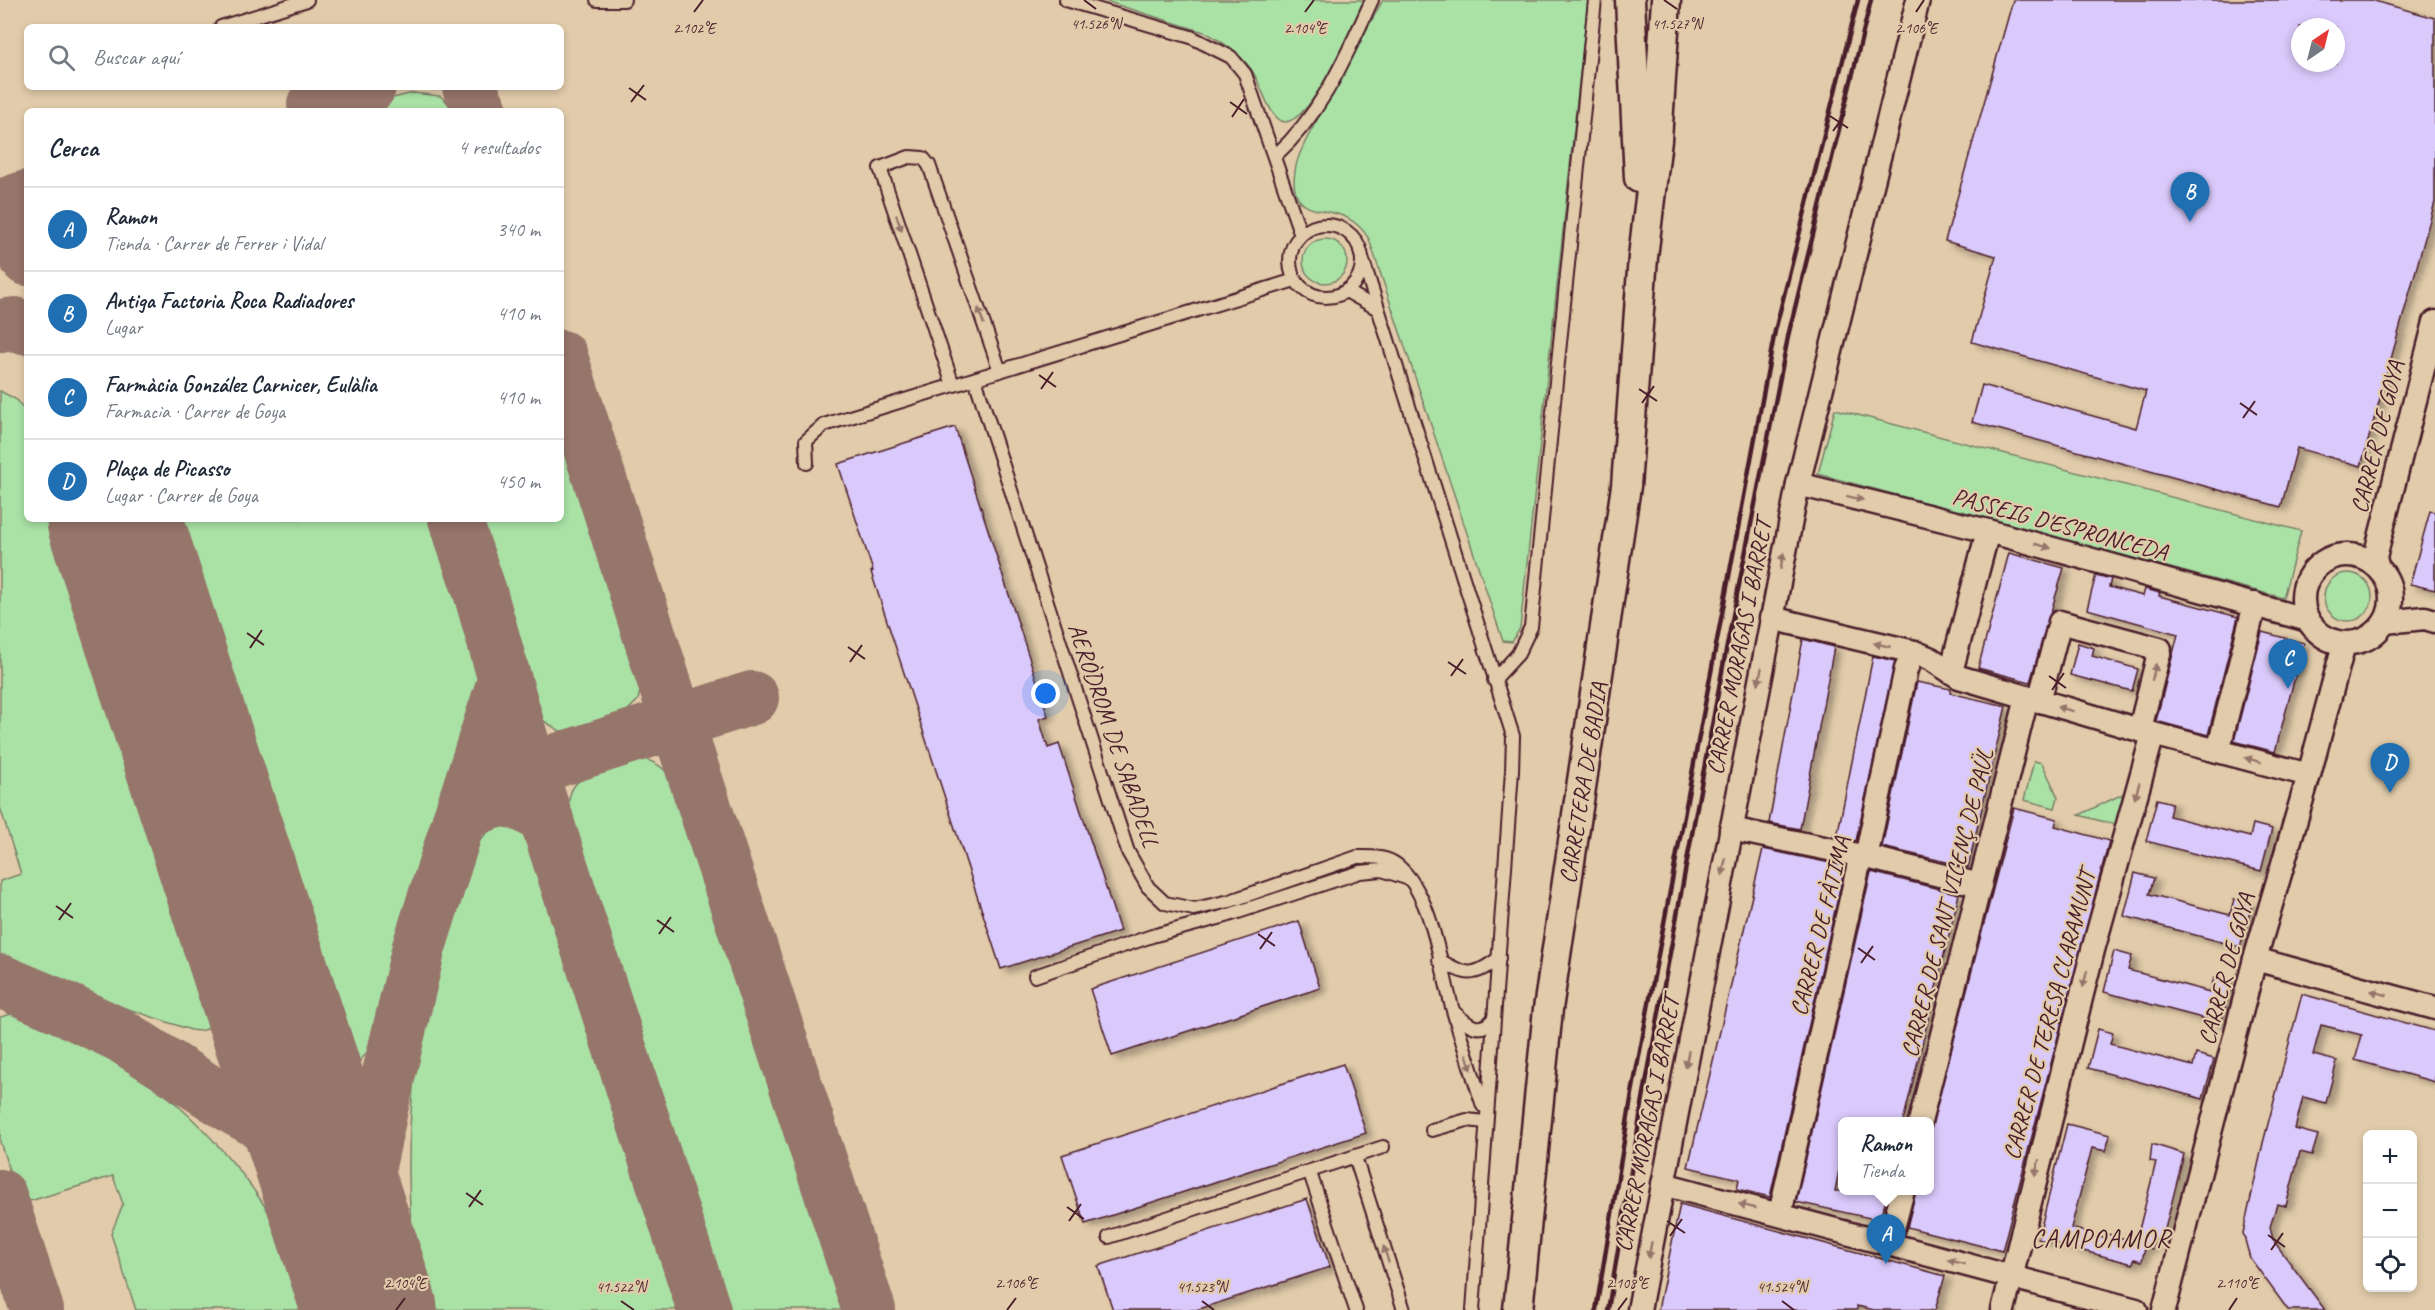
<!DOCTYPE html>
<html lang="es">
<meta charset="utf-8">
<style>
body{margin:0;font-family:Caveat,sans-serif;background:#f2f2f3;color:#1f2937}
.controls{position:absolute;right:18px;bottom:18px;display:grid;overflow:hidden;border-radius:9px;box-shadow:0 3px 9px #0003}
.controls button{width:54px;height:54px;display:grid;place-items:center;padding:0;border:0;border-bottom:2px solid #e0e1e3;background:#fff;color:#1f2937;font:30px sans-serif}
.compass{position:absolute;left:2291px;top:18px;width:54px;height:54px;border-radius:50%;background:#fff;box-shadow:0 3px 9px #0003;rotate:35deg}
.you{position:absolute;left:1046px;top:694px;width:21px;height:21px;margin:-15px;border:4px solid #fff;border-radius:50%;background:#1a73e8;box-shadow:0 0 0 9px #1a73e833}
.badge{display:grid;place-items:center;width:39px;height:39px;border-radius:50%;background:#1f6fb2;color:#fff;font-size:20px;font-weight:700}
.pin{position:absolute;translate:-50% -50px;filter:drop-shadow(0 2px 3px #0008)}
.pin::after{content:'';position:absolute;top:32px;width:21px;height:18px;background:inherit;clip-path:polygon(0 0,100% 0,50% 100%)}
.popup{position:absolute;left:1838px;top:1117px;width:96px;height:78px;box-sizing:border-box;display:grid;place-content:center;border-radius:9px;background:#fff;filter:drop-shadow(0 2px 4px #0005);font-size:20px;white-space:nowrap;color:#747a83}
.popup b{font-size:22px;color:#1f2937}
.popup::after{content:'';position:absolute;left:50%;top:100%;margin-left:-12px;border:12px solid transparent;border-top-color:#fff}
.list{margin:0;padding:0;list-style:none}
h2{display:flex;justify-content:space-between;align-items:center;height:78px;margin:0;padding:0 24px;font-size:26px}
h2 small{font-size:20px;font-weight:400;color:#747a83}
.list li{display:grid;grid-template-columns:39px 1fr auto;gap:18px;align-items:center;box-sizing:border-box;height:84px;padding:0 24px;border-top:2px solid #e0e1e3}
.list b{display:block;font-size:22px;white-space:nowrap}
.list p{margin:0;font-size:20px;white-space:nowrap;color:#747a83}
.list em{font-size:20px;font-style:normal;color:#747a83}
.icon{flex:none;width:33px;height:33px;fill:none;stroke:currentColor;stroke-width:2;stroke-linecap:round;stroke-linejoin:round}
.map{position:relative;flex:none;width:2435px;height:1310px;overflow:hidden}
.search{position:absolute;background:#fff;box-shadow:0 3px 9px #0003;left:24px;top:24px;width:540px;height:66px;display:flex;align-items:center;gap:15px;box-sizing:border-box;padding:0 21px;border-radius:9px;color:#747a83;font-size:22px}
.panel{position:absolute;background:#fff;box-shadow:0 3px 9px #0003;left:24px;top:108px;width:540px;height:414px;border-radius:9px}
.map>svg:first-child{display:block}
</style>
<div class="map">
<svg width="2435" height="1310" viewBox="0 0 2435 1310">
<defs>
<filter id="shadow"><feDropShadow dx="6" dy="4" stdDeviation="3" flood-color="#0004"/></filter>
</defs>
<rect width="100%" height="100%" fill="#e1cbaa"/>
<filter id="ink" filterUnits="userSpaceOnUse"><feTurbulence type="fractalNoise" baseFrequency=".0167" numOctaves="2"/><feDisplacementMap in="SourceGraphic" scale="12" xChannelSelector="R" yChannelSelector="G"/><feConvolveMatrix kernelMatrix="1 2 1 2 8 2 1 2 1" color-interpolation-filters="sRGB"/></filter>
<g filter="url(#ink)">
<!-- green -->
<g fill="#aae2a6" stroke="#7a8068" stroke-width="1.5">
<path d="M1102,0H1364C1353,25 1313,121 1285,122C1269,120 1261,82 1251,69C1239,53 1224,43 1207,33Z"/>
<path d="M1383,0H1588L1520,628L1512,642L1503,641L1369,239C1345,200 1311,220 1298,198C1290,185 1296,161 1302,149C1309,132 1320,116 1328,100C1346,67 1365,33 1383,0Z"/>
<polygon points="413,93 440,96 457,111 367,111 385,100"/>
<circle cx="1325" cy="261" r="22"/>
<path d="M0,391L17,400L27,414V519H61L217,1000C221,1019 212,1034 191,1030L0,966V881L21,874L0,807Z"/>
<polygon points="1835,409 2301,531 2283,598 1818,474"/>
<polygon points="561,411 633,638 641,687 638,700 622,716 584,729 560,731 542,720 515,669 467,519 561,519"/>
<path d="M161,519H432L480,668V695L378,1023L368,1051L360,1061C345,1060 335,1054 330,1040Z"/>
<circle cx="2348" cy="597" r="24"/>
<path d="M637,758C676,761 687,807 699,837L852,1310H723L573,842C571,828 566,810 570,795C575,772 618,761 637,758Z"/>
<polygon points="2034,761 2042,763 2058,797 2055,808 2024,800"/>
<polygon points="2125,793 2116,825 2079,815"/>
<path d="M504,824C529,828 540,862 549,883L688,1310H422C396,1169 410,1028 457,892C465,870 477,828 504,824Z"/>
<path d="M12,1014C77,1010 180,1102 221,1149C241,1171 259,1196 275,1222C292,1250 299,1281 312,1310H136L111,1234L123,1204L113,1176L20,1204L0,1142V1017Z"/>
</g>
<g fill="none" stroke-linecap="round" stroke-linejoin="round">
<!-- taxiway -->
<g stroke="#96756a" stroke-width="54">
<polyline points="469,87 481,111"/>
<polyline points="314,104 369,87"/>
<polyline points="27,197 7,204 27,259"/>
<polyline points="0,326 15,324 27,328"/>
<polyline points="561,357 677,722 869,1310"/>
<polyline points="455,519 480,592 530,769 704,1310"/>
<polyline points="504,681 460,817 496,784 530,769 752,698"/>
<polyline points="0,981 57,1005 120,1035 236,1109 276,1131 315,1144"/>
<polyline points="0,1196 37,1310"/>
<path d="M351,1250L386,1086L419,947L460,817C498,796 511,794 547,820"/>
</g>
<!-- runway -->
<polyline stroke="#96756a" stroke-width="135" points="114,519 370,1310"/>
</g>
<!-- building -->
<g fill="#dac9fb" stroke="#4a1f2b" stroke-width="1.5" fill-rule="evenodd" filter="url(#shadow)">
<path d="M2013,0H2371L2435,18V202L2361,466L2297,448L2281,507L1972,422L1982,385L2136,428L2146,391L1972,342L1996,256L1945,241ZM2300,27H2336V63H2300Z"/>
<polygon points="955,427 1048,716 1039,719 1048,748 1059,744 1120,931 1001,969 871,572 873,571 838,464"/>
<polygon points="2430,511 2435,512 2435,590 2410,584"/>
<polygon points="2009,553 2064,568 2030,682 1978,668"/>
<polygon points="2096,575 2111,579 2109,587 2143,596 2145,589 2160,593 2159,596 2238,617 2208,735 2156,721 2178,634 2087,609"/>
<polygon points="2262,632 2304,643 2275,752 2234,741"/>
<polygon points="1803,639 1834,647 1800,829 1769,823"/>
<polygon points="2078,643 2094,648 2092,656 2138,669 2132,691 2070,675"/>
<polygon points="1873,656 1895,661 1856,841 1837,837"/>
<polygon points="1917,682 1951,689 1950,693 2006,706 1968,867 1882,847"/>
<polygon points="2157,799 2172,803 2169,816 2250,837 2253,824 2272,829 2261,871 2146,841"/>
<polygon points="2014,808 2057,819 2055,826 2109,841 2002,1251 1907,1227 1916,1191 1929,1191 1929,1136"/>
<polygon points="1763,849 1845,866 1770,1197 1737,1189 1739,1179 1688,1167"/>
<polygon points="1871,872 1959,894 1903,1122 1842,1122 1842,1155 1835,1191 1889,1191 1879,1220 1796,1202"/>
<polygon points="2135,873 2154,878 2149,894 2230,915 2234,899 2252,904 2240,947 2124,916"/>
<polygon points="1299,921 1320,988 1112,1056 1090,989"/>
<polygon points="2114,951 2132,956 2128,970 2210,992 2214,978 2232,982 2221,1023 2104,992"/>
<polygon points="2302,994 2435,1031 2435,1082 2355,1060 2362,1035 2321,1025 2313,1055 2337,1061 2326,1103 2303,1097 2295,1129 2318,1135 2312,1155 2300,1152 2286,1206 2277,1204 2270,1227 2273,1240 2325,1310 2288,1310 2250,1258 2243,1233 2263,1143"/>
<polygon points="2098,1029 2113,1033 2110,1044 2193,1066 2196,1054 2214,1059 2203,1099 2088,1068"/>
<polygon points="1343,1064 1366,1133 1085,1224 1062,1155"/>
<polygon points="2067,1124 2110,1135 2106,1151 2092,1148 2071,1228 2106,1238 2107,1234 2136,1242 2156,1162 2150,1161 2152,1144 2184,1154 2162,1241 2155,1239 2152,1249 2145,1247 2142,1261 2134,1259 2133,1264 2038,1239"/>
<polygon points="1307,1199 1330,1267 1196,1310 1113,1310 1098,1266"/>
<polygon points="1680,1204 1945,1276 1935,1310 1874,1310 1857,1306 1857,1310 1658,1310"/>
</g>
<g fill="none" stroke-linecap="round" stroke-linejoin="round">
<!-- service casing -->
<g stroke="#4a1f2b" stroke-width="16">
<g id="service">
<polyline points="597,0 624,0"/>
<polyline points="1066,0 1191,37 1231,57 1245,74 1301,235"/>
<polyline points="221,27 307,0"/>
<path d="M1275,156C1323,112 1345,58 1372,0"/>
<circle cx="1326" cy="261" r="36"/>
<polyline points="1360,251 1513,736 1512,771 1473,1310"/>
<polyline points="1346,291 1378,309"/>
<path d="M975,379L1128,852L1148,887L1165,903L1194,909L1230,901L1357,857C1371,857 1386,856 1397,865C1434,895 1440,969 1454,1014C1463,1045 1473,1075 1483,1106"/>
<polyline points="953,385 880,168 909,157 923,158 929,165 1000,371"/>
<polyline points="807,463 806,441 824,425 1295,280"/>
<polyline points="1494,680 1518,654 1531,627 1595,0"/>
<path d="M1439,960C1468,976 1472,978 1499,958"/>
<polyline points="1035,976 1152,936 1226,916 1360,872 1382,870 1406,878"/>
<path d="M1454,1012C1468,1025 1480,1036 1494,1018"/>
<polyline points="1432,1130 1467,1120 1485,1122"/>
<polyline points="1355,1157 1404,1310"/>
<polyline points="1310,1173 1356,1310"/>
<polyline points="1109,1237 1383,1147"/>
</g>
</g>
<!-- minor casing -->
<g stroke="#4a1f2b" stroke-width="27">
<g id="minor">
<polyline points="1798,484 1988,531 2308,620"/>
<circle cx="2347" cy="599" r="44"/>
<polyline points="2377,566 2375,557 2435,322"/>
<polyline points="1771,618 1914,652 1931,659 1959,677 2153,734 2309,775"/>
<polyline points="2385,622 2425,618 2435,621"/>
<polyline points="1951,672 1988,531"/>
<polyline points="2039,701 2060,622 2160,649 2140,729"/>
<polyline points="2218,751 2255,604"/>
<polyline points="1731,829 1863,856 1980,885"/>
<polyline points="2255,959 2435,1008"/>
<polyline points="1920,1122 2027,698"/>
<polyline points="1663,1184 2136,1310"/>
<polyline points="1780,1214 1858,868 1868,848 1906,669 1914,652"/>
<polyline points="1889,1244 1903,1190"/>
<polyline points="1639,1310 1798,484 1918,0"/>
<polyline points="2003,1310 2093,950 2153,734"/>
<polyline points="2164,1310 2255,959 2309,775 2344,644"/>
</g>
</g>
<!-- tertiary casing -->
<g stroke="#4a1f2b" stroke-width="33">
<g id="tertiary">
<polyline points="1630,0 1639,178"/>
<polyline points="1518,1310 1548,1009 1626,486 1643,257 1657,140 1666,0"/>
</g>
</g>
<!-- path -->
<circle stroke="#4a1f2b" stroke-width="4" stroke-dasharray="6 4.5" stroke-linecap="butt" cx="2344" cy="599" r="52"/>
<!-- service -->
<use href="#service" stroke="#e1cbaa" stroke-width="12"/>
<!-- minor -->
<use href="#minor" stroke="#e1cbaa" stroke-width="22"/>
<!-- tertiary -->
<use href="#tertiary" stroke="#e1cbaa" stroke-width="28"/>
<!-- rail -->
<g stroke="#4a1f2b" stroke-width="4.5">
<polyline points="1596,1310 1631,1099 1775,331 1858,0"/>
<polyline points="1608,1310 1643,1099 1723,666 1789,332 1871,0"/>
</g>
</g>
<!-- one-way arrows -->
<defs><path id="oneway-solid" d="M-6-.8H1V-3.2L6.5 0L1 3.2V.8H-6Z" transform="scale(1.5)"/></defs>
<g fill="#96756a">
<use href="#oneway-solid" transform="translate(899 223) rotate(71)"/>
<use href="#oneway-solid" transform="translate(981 316) rotate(-109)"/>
<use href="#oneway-solid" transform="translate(1855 498) rotate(14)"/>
<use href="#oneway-solid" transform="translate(2043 546) rotate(15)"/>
<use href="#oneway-solid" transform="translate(1782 561) rotate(-79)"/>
<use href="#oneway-solid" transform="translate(1882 645) rotate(-167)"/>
<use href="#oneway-solid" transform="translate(2154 672) rotate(-76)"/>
<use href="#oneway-solid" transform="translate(1760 676) rotate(101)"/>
<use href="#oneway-solid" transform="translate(2065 709) rotate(-165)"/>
<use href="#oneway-solid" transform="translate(2253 760) rotate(-165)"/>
<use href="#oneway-solid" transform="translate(2137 791) rotate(106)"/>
<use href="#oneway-solid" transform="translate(1724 867) rotate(101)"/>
<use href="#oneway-solid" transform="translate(2085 979) rotate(104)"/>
<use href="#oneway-solid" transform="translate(2379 993) rotate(-165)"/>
<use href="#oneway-solid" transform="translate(1687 1059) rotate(101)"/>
<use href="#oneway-solid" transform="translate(1469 1062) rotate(72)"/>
<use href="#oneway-solid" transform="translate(2037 1168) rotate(104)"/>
<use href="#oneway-solid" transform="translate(1747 1206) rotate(-165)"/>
<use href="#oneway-solid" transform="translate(1650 1250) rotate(101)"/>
<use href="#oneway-solid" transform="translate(1386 1254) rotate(-108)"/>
<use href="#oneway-solid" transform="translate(1956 1262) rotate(-165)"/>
</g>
</g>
<!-- ticks -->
<path fill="none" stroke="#4a1f2b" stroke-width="2" d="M1084,0L1096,9M1664,0L1677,9M694,12L703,0M1305,12L1314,0M1916,12L1924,0M629,88L646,100M631,102L644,85M1230,102L1247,114M1830,116L1848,128M1232,117L1244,99M1833,131L1845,114M1039,375L1056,387M1041,389L1053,372M1639,389L1657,401M1642,403L1654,386M2240,403L2257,415M2243,418L2255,401M247,633L264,645M848,647L865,659M250,648L262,630M850,662L862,645M1448,662L1466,674M1451,676L1463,659M2049,676L2066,688M2052,690L2064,673M56,906L73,918M59,920L71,903M657,920L674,932M659,934L671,917M1258,934L1275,946M1858,948L1875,960M1260,949L1272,932M1861,963L1873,946M466,1193L483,1205M469,1207L481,1190M1067,1207L1084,1219M1069,1221L1081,1204M1667,1221L1685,1233M2268,1235L2285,1247M1670,1236L1682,1219M2271,1250L2283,1233M621,1301L634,1310M1202,1301L1214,1310M1782,1301L1794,1310M396,1310L405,1298M1007,1310L1016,1298M1618,1310L1627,1298M2229,1310L2237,1298"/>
<g text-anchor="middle" stroke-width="4.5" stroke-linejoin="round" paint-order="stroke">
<!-- street labels -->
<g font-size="24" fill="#4a1f2b" stroke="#e1cbaa">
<text transform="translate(2377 437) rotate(-76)" y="8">CARRER DE GOYA</text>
<text transform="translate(2060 524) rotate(15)" y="8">PASSEIG D'ESPRONCEDA</text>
<text transform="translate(1739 647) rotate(-79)" y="8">CARRER MORAGAS I BARRET</text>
<text transform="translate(1114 735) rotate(71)" y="8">AERÒDROM DE SABADELL</text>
<text transform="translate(1583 783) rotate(-81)" y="8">CARRETERA DE BADIA</text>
<text transform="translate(1947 903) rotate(-76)" y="8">CARRER DE SANT VICENÇ DE PAÜL</text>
<text transform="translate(1820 926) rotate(-76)" y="8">CARRER DE FÀTIMA</text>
<text transform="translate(2226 969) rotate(-75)" y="8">CARRER DE GOYA</text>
<text transform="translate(2049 1015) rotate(-75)" y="8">CARRER DE TERESA CLARAMUNT</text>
<text transform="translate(1647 1124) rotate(-79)" y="8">CARRER MORAGAS I BARRET</text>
</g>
<!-- neighbourhood labels -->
<g font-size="26" letter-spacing="1.5" fill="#4a1f2b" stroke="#e1cbaa">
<text x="2101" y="1247">CAMPOAMOR</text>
</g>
</g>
<g font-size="15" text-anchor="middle" fill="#4a1f2b" stroke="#e1cbaa" stroke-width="4.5" stroke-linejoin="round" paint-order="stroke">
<text x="1096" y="29">41.526°N</text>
<text x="1677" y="29">41.527°N</text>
<text x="694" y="33">2.102°E</text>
<text x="1305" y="33">2.104°E</text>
<text x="1916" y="33">2.106°E</text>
<text x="405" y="1288">2.104°E</text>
<text x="1016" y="1288">2.106°E</text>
<text x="1627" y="1288">2.108°E</text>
<text x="2237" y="1288">2.110°E</text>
<text x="621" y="1292">41.522°N</text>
<text x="1202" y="1292">41.523°N</text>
<text x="1782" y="1292">41.524°N</text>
</g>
</svg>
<div class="controls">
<button>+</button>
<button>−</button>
<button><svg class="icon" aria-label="locate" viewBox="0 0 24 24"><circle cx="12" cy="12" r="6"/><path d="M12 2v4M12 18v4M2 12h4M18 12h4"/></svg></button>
</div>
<svg class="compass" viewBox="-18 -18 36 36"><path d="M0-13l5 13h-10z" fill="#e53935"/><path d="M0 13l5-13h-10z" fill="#747a83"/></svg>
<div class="you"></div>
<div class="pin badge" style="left:1886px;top:1264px">A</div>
<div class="popup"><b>Ramon</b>Tienda</div>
<div class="pin badge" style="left:2190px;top:222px">B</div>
<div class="pin badge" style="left:2288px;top:689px">C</div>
<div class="pin badge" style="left:2390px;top:793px">D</div>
<div class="search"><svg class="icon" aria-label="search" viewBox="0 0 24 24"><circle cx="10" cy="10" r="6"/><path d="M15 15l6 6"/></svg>Buscar aquí</div>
<section class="panel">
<h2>Cerca<small>4 resultados</small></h2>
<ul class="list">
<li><span class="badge">A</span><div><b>Ramon</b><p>Tienda · Carrer de Ferrer i Vidal</p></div><em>340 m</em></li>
<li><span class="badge">B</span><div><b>Antiga Factoria Roca Radiadores</b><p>Lugar</p></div><em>410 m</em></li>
<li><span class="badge">C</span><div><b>Farmàcia González Carnicer, Eulàlia</b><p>Farmacia · Carrer de Goya</p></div><em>410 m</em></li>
<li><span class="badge">D</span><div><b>Plaça de Picasso</b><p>Lugar · Carrer de Goya</p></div><em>450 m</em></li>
</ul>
</section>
</div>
